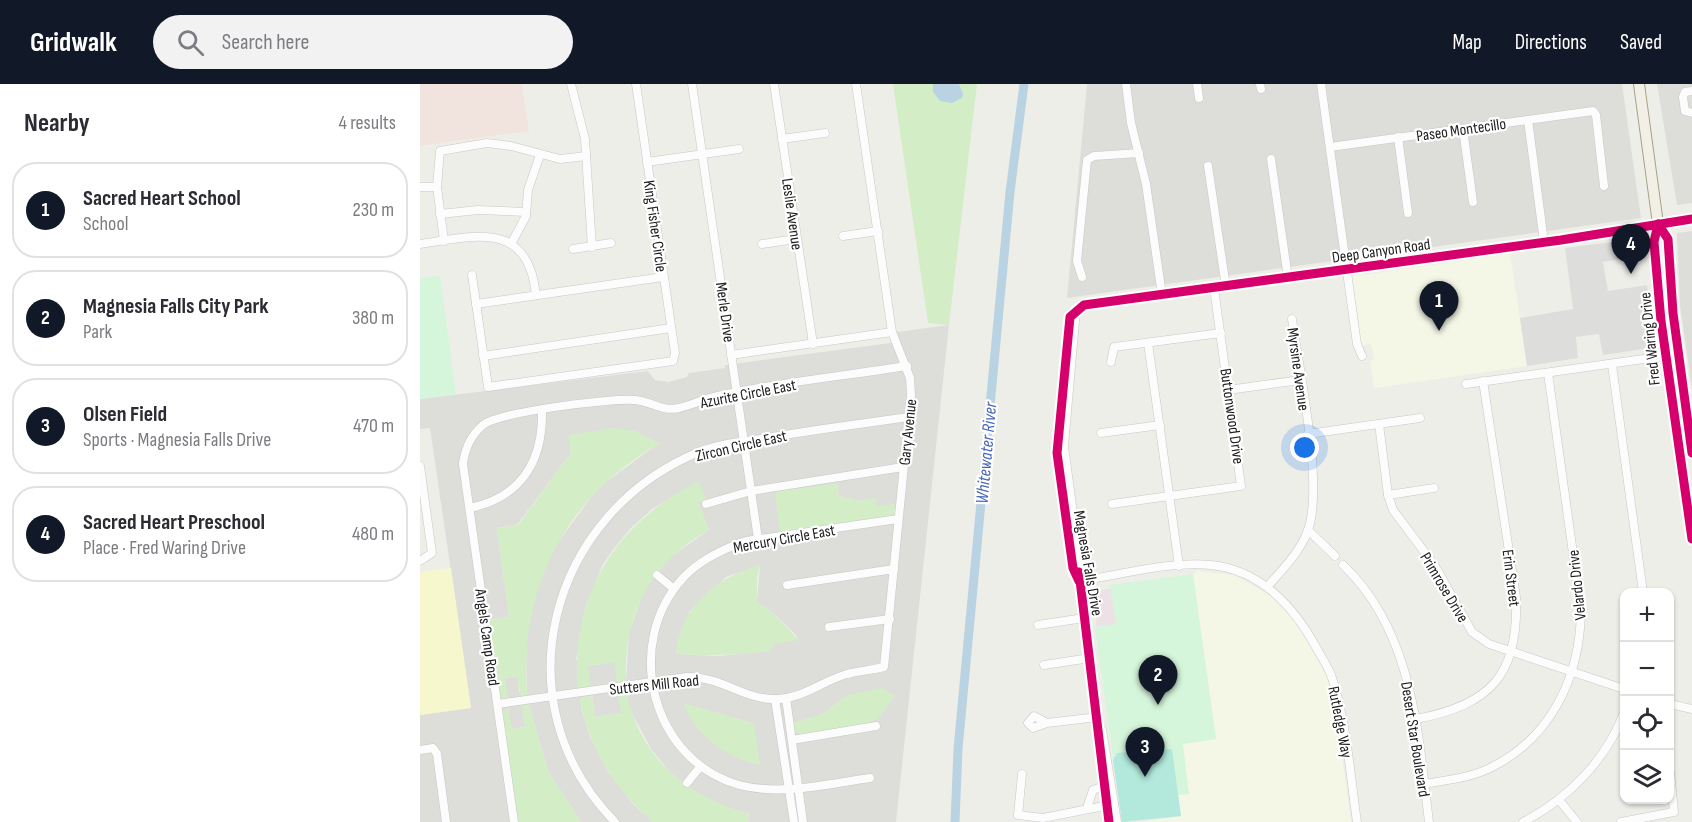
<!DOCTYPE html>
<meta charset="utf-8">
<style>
body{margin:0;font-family:"Sofia Sans Condensed",sans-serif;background:#f2f2f3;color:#2b2b33}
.controls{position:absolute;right:18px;bottom:18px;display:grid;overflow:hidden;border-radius:12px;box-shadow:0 2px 4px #0004}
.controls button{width:54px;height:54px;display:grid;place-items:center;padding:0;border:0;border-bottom:2px solid #e1e1e2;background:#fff;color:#2b2b33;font:30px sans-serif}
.you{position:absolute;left:885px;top:364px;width:21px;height:21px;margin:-15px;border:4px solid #fff;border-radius:50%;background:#1a73e8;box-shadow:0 0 0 9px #1a73e833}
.badge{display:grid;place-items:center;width:39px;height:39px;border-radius:50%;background:#111827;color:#fff;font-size:20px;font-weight:700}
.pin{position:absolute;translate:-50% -50px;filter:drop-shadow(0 2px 3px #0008)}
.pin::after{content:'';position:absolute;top:32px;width:21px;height:18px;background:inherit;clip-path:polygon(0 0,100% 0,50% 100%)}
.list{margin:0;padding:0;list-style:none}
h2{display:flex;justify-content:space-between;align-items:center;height:78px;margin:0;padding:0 24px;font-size:26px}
h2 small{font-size:20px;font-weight:400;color:#7c7c81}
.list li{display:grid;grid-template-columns:39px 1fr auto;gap:18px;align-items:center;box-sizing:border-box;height:96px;margin:0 12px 12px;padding:0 12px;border:2px solid #e1e1e2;border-radius:24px}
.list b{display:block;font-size:22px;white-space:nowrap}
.list p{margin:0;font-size:20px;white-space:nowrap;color:#7c7c81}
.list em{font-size:20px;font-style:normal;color:#7c7c81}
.icon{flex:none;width:33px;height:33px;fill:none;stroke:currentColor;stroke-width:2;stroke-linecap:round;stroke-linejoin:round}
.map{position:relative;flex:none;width:1272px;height:738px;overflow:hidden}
header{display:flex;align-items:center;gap:36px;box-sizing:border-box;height:84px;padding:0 30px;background:#111827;color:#fff}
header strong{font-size:28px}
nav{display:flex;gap:33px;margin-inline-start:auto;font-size:21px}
.search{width:420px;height:54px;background:#f2f2f3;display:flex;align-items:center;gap:15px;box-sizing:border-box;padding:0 21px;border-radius:33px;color:#7c7c81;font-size:22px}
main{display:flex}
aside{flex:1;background:#fff}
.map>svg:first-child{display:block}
</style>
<header>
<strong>Gridwalk</strong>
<div class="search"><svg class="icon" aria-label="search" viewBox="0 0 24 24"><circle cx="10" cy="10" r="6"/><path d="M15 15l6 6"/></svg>Search here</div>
<nav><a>Map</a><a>Directions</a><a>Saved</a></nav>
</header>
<main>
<aside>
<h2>Nearby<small>4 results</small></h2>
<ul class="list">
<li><span class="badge">1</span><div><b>Sacred Heart School</b><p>School</p></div><em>230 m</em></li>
<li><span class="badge">2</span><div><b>Magnesia Falls City Park</b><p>Park</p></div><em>380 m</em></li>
<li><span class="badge">3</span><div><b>Olsen Field</b><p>Sports · Magnesia Falls Drive</p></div><em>470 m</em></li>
<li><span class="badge">4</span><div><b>Sacred Heart Preschool</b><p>Place · Fred Waring Drive</p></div><em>480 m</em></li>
</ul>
</aside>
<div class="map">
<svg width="1272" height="738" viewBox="0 0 1272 738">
<rect width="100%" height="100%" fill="#eeeee9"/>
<!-- residential -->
<g fill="#ddddda" fill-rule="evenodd">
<polygon points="667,0 1202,0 1221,134 647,214"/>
<polygon points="1237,0 1272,0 1272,119 1257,121"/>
<polygon points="1272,147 1272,305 1260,221 1257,149"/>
<path d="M529,241L476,738H328L329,730L296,720L269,704L250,688L231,665L210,626L205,608L198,609L202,629L175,633L172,612L160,614L162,627L170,653L189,689L214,721L233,738H161L128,687L109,621L103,622L105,643L91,645L82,629L98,738H0V631L51,624L10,344L0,345V315L228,287L235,296L248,298L267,293L269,289L305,284V281L478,258L477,248ZM214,347L239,359L178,404L138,458L121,492L110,533L106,563L107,612L99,608L98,592L85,594L69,536L89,533L77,444L97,441L151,369L149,351ZM279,397L278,419L289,446L249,474L238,486L223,509L209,549L206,597L194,578L168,582L156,576L166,521L182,482L192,467L210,445L232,425ZM417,400L419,412L440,417L455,414L456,423L476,420L475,429L355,408ZM340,481L337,518L355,531L378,553L353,560L350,567L298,572L256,570L260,550L270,527L306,493ZM428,611L455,634L438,642L381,651L373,639L401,631Z"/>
</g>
<!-- commercial -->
<polygon fill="#f1e4de" points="0,0 102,0 109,47 0,62"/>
<!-- industrial -->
<polygon fill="#ece2e6" points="691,504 696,540 676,543 677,531 674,530 671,508"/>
<!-- education -->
<g fill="#f4f7e5">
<polygon points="1090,170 1107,282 954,304 950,277 954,276 951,260 939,262 929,193"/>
<polygon points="777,487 814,491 849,511 871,533 900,577 910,598 916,630 931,738 722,738 761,732 758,711 769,710 762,660 796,655 773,490"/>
</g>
<!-- grass -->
<g fill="#d3eec6">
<polygon points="473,0 557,0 529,241 508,239"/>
<path d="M194,344L214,347L240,359C145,414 99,502 107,612L101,613L97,592L85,594L88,615H83L80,611L69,536L89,533L77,444L98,441L151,369L148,351Z"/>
<path d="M279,397L286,415L278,419L289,446C231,478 203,531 206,597L197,599L194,578L168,582L171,603L158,604C150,510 196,439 279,397Z"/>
<polygon points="417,399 419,412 440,417 455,414 457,422 476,420 473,432 360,449 355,408"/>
<path d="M340,481L337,494V518L355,531L379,556L353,560L350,567C318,571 288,572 256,570C260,522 297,493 340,481Z"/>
<polygon points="462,604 475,612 458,635 438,642 381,651 375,647 373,639 401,631 428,611"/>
<path d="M206,608C221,675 265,711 329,730L328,738H233C195,705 168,664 160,614L172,612L175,633L201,629L198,609Z"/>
<path d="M263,619L334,639L340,681C306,674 276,652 263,619Z"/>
<polygon points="109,621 128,687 161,738 98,738 82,629 88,624 92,645 105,643 102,622"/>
</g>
<!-- sand -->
<polygon fill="#f7f7cd" points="31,484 51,624 0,631 0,488"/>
<!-- park -->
<g fill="#d6f6dc">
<polygon points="20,191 36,310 0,315 0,194"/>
<polygon points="773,490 796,655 763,660 769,710 758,711 761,732 702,738 675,543 696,540 690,501"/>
</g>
<!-- pitch -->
<polygon fill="#b2e9dc" points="752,665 761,732 702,738 693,676 697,669"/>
<!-- parking -->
<polygon fill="#dddddb" points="1224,154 1226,171 1183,178 1188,207 1227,201 1237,263 1183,271 1179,250 1156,253 1158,274 1107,282 1100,234 1153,225 1145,164"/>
<!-- water -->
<polygon fill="#bad3e3" points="513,0 539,0 543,10 542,14 532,19 520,17 513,8"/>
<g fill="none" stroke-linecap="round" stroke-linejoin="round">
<!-- river -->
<polyline stroke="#bad3e3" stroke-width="9" points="535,738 538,665 590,108 604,0"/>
<!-- minor casing -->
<g stroke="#c7c7c5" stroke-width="9">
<g id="minor">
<polyline points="151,0 165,55 172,163"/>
<polyline points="272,0 338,455"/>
<polyline points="354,0 393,260"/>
<polyline points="706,0 711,39 726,100 742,211"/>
<polyline points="777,0 779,14"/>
<polyline points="840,0 841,5"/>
<polyline points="901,0 937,260 942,272"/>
<polyline points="1272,7 1265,8 1263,13 1265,27 1272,29"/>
<polyline points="1108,36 1124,158"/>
<polyline points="1043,45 1053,118"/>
<polyline points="978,53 988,129"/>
<polyline points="362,55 405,49"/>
<polyline points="910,63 1173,27 1176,31 1184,102"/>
<polyline points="851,75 868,194"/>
<polyline points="227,78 319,65"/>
<polyline points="788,82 806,203"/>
<polyline points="0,103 17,103"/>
<polyline points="20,130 58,126 106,128"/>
<polyline points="423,152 458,147"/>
<polyline points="24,157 17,103 20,67 67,59 91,62 140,75 166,72"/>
<path d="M0,160C56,152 108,136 116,211"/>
<polyline points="91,160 106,132 108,106 120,71"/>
<polyline points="342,160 376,155"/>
<polyline points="153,165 191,159"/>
<polyline points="52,191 68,303 253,277 255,269 216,0"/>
<polyline points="662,193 657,177 667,76 674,72 719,69"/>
<polyline points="56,220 243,193"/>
<polyline points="656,226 644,362 660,481 659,497 678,633 689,738"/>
<polyline points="728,259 759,482"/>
<polyline points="311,271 472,248"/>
<polyline points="63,272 251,244"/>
<polyline points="691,278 694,263 801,249"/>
<polyline points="1192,281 1223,508"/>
<polyline points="1046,300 1245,272"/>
<polyline points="808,306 880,296"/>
<polyline points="959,340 968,411 973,426 1015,482 1052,548 1069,560 1204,605"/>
<polyline points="681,349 740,341"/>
<polyline points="888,350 1000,334"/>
<polyline points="0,382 12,469 0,477"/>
<polyline points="968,411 1014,404"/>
<polyline points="286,420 331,407 483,383"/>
<polyline points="692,420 821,402 794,204"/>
<path d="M50,424C101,413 123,378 122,327"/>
<polyline points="888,446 915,472"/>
<path d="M923,481C993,547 998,649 1009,738"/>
<polyline points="237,491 254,505"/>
<polyline points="659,497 653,484 637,369 650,233 664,221 1141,156 1272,135"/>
<path d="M659,497C701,491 748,477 791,481C841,486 875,524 897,565C902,574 909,584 912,594C927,640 930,690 937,738"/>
<polyline points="367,501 474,485"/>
<path d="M848,502C862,486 881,467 888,446C904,402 879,285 872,235"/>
<polyline points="618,541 664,534"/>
<polyline points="409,543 470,535"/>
<polyline points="624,581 670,574"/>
<polyline points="366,614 383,738"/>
<polyline points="355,615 374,738"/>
<path d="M78,620L267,593C302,593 322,614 352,615C379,617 402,597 427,590C439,587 452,586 464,583L491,311L490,294L472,248L436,0"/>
<polyline points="1250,620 1272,625"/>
<path d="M996,635C1071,621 1099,591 1096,513L1063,297"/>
<polyline points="627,639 613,644 608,639 614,632 627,639 678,633"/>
<polyline points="682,646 697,738"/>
<polyline points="372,656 456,642"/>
<polyline points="0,666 13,664 17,670 26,738"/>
<polyline points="602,690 598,731 623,734 694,720"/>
<path d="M450,694C407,700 361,712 319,701C231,676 202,559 264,493C281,475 303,465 326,457L478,435"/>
<polyline points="267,699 280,683"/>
<path d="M1004,700C1027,696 1051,694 1072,683C1132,653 1160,592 1161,527L1128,289"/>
<polyline points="1139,716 1157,738"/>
<polyline points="667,724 673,706 687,701"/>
<path d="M94,738L43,380C45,364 51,351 63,341C79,328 191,314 215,316C230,317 242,328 259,324C272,321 284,315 298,312C360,298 424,292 487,282"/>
<path d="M195,738C78,619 129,429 279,368C298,360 321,358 341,355C390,346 440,340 489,333"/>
<path d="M1103,738C1148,715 1186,676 1204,629"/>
<polyline points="1201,738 1254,728 1250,688"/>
</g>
</g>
<!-- major casing -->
<g stroke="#a5a185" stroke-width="12">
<g id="major">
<polyline points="1219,0 1238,140 1234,158 1241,237 1272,455"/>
<polyline points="1238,140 1248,155 1253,229 1272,369"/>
</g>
</g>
<!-- minor -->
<use href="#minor" stroke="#fcfcfc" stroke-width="8"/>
<!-- major -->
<use href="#major" stroke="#f1efe6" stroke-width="10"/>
<!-- cycleway casing -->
<g stroke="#fff" stroke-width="13">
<g id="cycleway">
<polyline points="1238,140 1234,158 1241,237 1272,455"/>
<polyline points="1238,140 1248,155 1253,229 1272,369"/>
<polyline points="659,488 689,738"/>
<polyline points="659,497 653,484 637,369 650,233 664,221 1141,156 1272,135"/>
</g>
</g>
<!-- cycleway -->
<use href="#cycleway" stroke="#d6006c" stroke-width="9"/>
</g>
<g text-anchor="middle" stroke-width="4.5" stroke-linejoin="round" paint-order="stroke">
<!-- street labels -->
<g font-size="16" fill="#202020" stroke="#fff">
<text transform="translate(1041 45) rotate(-8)" y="6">Paseo Montecillo</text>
<text transform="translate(373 130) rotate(82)" y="6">Leslie Avenue</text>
<text transform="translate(236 142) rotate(82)" y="6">King Fisher Circle</text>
<text transform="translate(961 166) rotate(-8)" y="6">Deep Canyon Road</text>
<text transform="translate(306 228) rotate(82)" y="6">Merle Drive</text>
<text transform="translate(1229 255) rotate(-96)" y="6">Fred Waring Drive</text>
<text transform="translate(879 285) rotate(82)" y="6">Myrsine Avenue</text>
<text transform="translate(328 309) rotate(-11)" y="6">Azurite Circle East</text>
<text transform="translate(813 332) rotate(82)" y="6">Buttonwood Drive</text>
<text transform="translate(487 348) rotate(-84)" y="6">Gary Avenue</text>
<text transform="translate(321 361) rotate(-13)" y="6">Zircon Circle East</text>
<text transform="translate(364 454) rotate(-10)" y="6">Mercury Circle East</text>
<text transform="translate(669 479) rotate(80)" y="6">Magnesia Falls Drive</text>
<text transform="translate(1092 494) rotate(83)" y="6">Erin Street</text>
<text transform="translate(1156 501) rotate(-96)" y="6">Velardo Drive</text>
<text transform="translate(1025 503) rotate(59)" y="6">Primrose Drive</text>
<text transform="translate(68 553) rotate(82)" y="6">Angels Camp Road</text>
<text transform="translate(234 600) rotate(-6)" y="6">Sutters Mill Road</text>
<text transform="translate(921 638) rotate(79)" y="6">Rutledge Way</text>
<text transform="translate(996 655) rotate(81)" y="6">Desert Star Boulevard</text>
</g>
<!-- water labels -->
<g font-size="18" font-style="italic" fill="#4667b7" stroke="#fff">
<text transform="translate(566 369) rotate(-85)" y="6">Whitewater River</text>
</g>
</g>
</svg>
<div class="controls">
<button>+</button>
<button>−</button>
<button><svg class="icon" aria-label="locate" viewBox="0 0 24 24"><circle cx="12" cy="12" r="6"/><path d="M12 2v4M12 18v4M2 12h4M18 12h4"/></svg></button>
<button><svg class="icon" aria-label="layers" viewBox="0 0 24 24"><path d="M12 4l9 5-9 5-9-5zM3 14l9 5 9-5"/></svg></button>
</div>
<div class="you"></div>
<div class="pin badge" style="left:1019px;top:247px">1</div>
<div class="pin badge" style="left:738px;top:621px">2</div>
<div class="pin badge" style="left:725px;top:693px">3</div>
<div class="pin badge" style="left:1211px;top:190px">4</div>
</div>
</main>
